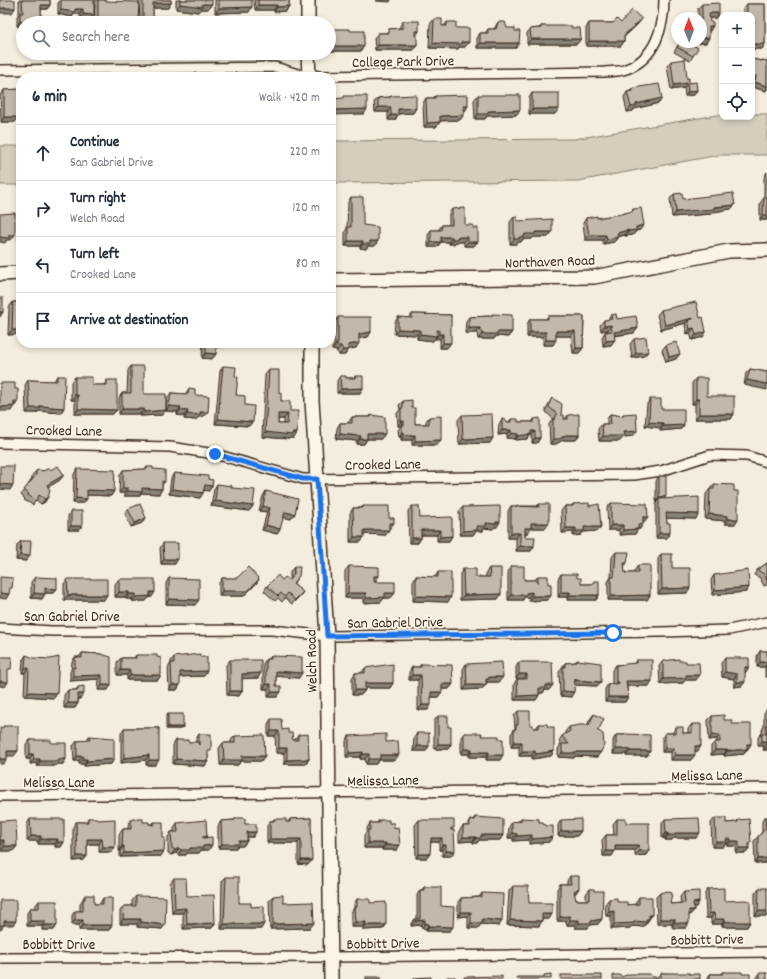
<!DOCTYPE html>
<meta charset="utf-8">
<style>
body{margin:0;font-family:Dekko,sans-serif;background:#f2f2f3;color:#1f2937}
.controls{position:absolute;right:12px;top:12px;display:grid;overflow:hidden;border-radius:8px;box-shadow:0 2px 6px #0003}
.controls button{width:36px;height:36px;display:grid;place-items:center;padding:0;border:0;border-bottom:1px solid #e0e1e3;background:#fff;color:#1f2937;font:20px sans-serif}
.compass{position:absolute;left:671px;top:12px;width:36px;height:36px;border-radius:50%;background:#fff;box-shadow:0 2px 6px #0003;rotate:359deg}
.stop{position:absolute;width:12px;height:12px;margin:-9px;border:3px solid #1a73e8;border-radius:50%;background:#fff}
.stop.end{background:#1a73e8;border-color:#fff;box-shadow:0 1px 4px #0008}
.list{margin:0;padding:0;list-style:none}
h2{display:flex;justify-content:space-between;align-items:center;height:52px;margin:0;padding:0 16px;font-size:17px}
h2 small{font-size:13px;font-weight:400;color:#747a83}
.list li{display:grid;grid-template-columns:26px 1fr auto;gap:12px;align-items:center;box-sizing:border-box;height:56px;padding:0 16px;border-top:1px solid #e0e1e3}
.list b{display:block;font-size:15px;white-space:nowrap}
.list p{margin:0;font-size:13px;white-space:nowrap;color:#747a83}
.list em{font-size:13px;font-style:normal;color:#747a83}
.icon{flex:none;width:22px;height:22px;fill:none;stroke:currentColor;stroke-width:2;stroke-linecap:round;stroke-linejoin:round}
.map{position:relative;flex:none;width:767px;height:979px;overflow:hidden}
.search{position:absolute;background:#fff;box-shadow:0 2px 6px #0003;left:16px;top:16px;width:320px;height:44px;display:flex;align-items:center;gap:10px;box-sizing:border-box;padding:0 14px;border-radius:22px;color:#747a83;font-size:15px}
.panel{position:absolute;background:#fff;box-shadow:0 2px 6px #0003;left:16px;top:72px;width:320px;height:276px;border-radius:16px}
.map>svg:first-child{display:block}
</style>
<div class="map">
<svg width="767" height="979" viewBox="0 0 767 979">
<rect width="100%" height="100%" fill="#f4eddd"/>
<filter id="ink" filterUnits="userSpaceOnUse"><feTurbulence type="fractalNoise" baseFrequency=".025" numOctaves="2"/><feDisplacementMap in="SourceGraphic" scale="8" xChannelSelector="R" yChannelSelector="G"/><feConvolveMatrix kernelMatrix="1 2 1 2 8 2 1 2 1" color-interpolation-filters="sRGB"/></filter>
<g filter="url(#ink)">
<!-- green -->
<g fill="#d6cdbd" stroke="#887c6e">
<polygon points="752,114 767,114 767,155 719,155 578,181 331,183 331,141 574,139 717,115 722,115 722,117 752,117"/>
<rect x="0" y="146" width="21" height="39"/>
</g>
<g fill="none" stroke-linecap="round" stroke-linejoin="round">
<!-- street casing -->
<g stroke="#3b2a1e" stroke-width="12">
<g id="street">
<path d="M0,70L275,67L298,74L320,76L605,72C611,71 620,72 626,69C655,59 664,27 664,0"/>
<polyline points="0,443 170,447 215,454 303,479 634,475 661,471 710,455 747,456 767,462"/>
<polyline points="0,628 52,631 272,630 327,636 661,632 729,630 767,622"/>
<polyline points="0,796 767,788"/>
<polyline points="0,958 331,957 767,952"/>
</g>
</g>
<!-- secondary casing -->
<g stroke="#3b2a1e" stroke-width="16">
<g id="secondary">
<polyline points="308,0 308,23"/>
<polyline points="308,53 309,77"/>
<polyline points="0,274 21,273"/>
<polyline points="331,280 594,277 729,251 767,250"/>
<polyline points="312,343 312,401 327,636 331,979"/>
</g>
</g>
<!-- street -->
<use href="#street" stroke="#fcf5e5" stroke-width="9"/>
<!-- secondary -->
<use href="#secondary" stroke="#fcf5e5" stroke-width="13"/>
</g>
<!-- wall -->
<g fill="#a89f92" stroke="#3b2a1e" fill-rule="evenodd">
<polygon points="19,0 50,0 50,5 47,9 41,9 41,17 38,22 33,22 23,38 19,38 19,26 17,26 17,18 19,14"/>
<polygon points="60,0 94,0 94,15 90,20 80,19 80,14 74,14 72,17 58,14 58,3"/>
<polygon points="96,0 105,0 105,1 138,23 94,23 95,2"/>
<polygon points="139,0 171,0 171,3 168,8 153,8 153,23 140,23"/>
<polygon points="176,0 212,0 208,9 201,9 198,12 176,9"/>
<polygon points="215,0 252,0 249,12 215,13"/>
<polygon points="254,0 289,0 289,6 286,11 274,12 274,10 255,10"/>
<polygon points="702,4 716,18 709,18 710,31 709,31 706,43 691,43 691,42 701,42 701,18 698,18 698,8"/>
<polygon points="747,4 765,4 765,44 762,49 752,49 752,15 743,15 743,9"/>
<polygon points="434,19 442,26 444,26 447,22 456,28 469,42 465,47 459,47 458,49 429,48 430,24"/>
<polygon points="403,21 419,31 416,36 417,45 414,50 375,50 374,38 378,33 386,33 389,29 400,28 400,26"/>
<polygon points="498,22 507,28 515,31 519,43 516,48 477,48 477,38 480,33 485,33 488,29 494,29"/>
<polygon points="589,23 621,23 638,24 624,37 624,41 621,46 586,46 586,28"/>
<polygon points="541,26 572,28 577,44 527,44 527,33 530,29 539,28"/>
<polygon points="329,29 350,31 364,46 361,51 331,51"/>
<polygon points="680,42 688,42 693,56 690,61 674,52"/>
<polygon points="752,59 761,61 762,60 767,61 767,89 766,91 752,87 753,81 752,80"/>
<polygon points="671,61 687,79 688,83 697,90 694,95 685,96 684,88 671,90 667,66"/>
<polygon points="633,88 662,98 659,103 634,109 633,111 627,112 624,97 627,92 630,91"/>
<polygon points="21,89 21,116 19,116 15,122 1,122 0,95 4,90"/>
<polygon points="532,93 555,114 529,114 529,98"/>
<polygon points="478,95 520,110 516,115 487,116 485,119 475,119 474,100"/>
<polygon points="391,96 416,108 413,113 398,114 395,120 388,120 388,112 375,112 374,102 378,98 390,97"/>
<polygon points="435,96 468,106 465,111 464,111 460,120 440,121 440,122 436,127 424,127 423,103 426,98 433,98"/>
<polygon points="767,172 767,220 760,220 760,203 764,198 764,178"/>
<polygon points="674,194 683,199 731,209 713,212 711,214 672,217 670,199"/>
<polygon points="351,197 363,225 375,246 368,246 366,249 360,248 360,246 345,246 345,232 347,228 348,202"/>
<polygon points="452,209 465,225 473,228 478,242 474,246 464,246 464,242 455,242 454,244 449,244 449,242 441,242 437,247 428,247 428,235 431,230 438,230 442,225 449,225 449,213"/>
<polygon points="633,209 640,230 636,231 633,235 625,236 625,235 618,237 614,242 603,244 603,240 585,240 583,223 586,218 597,218 621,214 630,212"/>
<polygon points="21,211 21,241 18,241 18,215"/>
<polygon points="514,217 517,221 552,232 548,237 534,237 532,239 523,239 521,242 518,242 516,244 510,244 510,222"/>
<polygon points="21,301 21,334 8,335 9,307 13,302 20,302"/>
<polygon points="661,310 700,318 706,332 703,337 692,340 690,333 687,334 685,325 686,323 661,330 657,315"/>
<polygon points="412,314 451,315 447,348 440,348 440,339 435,338 433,341 417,339 417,335 394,334 395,322 398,317 409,318"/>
<polygon points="492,314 512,332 508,337 496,336 494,339 478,339 477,333 465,333 466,321 469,317 491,316"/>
<polygon points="611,315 617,319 638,328 634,333 614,336 611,345 603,346 602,337 605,332 608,331 608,330 601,331 600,325 604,320 608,320"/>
<polygon points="548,316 584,316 583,348 579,353 573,353 571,336 556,336 553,345 543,345 543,337 527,337 527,324 530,319 546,319"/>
<polygon points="338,317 371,332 368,337 359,338 356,348 348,349 345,355 339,355 337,351 332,350 332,348 334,345 335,322"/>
<polygon points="634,339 644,356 632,358 630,344"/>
<polygon points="203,343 243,343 241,346 216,347 216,354 212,359 202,358"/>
<polygon points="666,345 676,359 666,362 662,350"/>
<polygon points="131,366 144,394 166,410 162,415 140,416 140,414 119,414 119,398 122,393 127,393 128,370"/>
<polygon points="223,366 235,376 236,395 245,405 249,426 215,424 220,371"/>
<polygon points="750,369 767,372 744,385 746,373"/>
<path d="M269,370L279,393L281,401L290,411L297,433L294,438H290L289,439L262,437L265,375ZM278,419H284V424H278Z"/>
<polygon points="57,376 61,413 38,411 37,413 26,413 25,385 28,380 54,381"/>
<polygon points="340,376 346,378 354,378 355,376 363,388 360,393 337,393 337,381"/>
<polygon points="75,377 92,385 104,385 107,380 117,410 113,414 75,414 75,400 71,400 71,382"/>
<polygon points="696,378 707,396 734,414 731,419 695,419 695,404 692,404 692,383"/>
<polygon points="189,388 195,395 204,416 199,417 196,420 184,419 184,416 177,415 177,412 166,411 167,398 171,393 186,394"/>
<polygon points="552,398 564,419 565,419 568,415 579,435 576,440 563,440 556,444 550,444 549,424 553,419 546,412 546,409"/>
<polygon points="650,399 661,409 684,425 681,429 660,431 660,428 645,426 647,404"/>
<polygon points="403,401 412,408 415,424 426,424 426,421 429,417 437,445 412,445 412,440 401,440 401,437 399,437 398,430 401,426 398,426 397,413 400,410 399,405"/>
<polygon points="610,414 621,416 623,414 633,436 624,437 620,441 599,441 598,429 602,424 607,424 607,419"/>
<polygon points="371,415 381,439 367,439 364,444 357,444 357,441 336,439 337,428 340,423 348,423 352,417 370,417"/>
<polygon points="462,415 490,443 459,444 458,420"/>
<polygon points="502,419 506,422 509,422 511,419 518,422 532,422 534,419 540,438 537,443 532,443 532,435 530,435 528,439 515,440 515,439 507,438 507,434 498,435 499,424"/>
<polygon points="147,467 153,469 165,482 162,485 162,489 159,494 141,493 139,496 124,496 124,493 119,493 120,475 123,470 146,469"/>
<polygon points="77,469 114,491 111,496 87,495 84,503 73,503 74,474"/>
<polygon points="50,470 60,480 48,487 45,502 41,504 36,500 33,505 24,500 25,499 21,495 32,479 32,476 36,471 43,471"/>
<polygon points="174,473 208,479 209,491 204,490 203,493 200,498 169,494 171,478"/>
<polygon points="659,476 664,499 696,519 666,518 667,523 670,533 667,538 656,538 656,504 657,501 656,501 656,481"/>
<polygon points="217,484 232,488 253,506 249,511 211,506 214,489"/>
<polygon points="714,484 735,524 725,524 725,521 705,519 706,494"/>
<polygon points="266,491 291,519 283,517 277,534 262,530 267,512 259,511 263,496"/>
<polygon points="611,503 644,522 643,522 640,529 638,529 635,534 619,535 619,530 608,530 607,508"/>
<polygon points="539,504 546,528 531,528 528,533 525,533 525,537 534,546 531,551 516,551 516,538 508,538 508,511 511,506 537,506"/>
<polygon points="573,504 589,506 597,531 583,532 581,535 573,536 573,532 562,533 561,511 565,506 571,506"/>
<polygon points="363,506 389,518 390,528 389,528 386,535 364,534 361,542 350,542 350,513 353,508 361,508"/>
<polygon points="412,506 420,518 452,536 449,541 437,541 437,535 421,535 421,538 418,543 409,543 408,511"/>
<polygon points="463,507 497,527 495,527 493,529 484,528 483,531 476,531 473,535 460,535 459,511"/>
<polygon points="128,509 146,518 142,523 131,527 125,514"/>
<polygon points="71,511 82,526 79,530 68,530 68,516"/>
<polygon points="21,541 26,561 16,560 17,545"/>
<polygon points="163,543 175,564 161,564 160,548"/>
<polygon points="616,552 627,563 624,567 625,573 635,573 635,570 638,565 650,595 647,600 608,600 608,582 611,577 612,557"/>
<polygon points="661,554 672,568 687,593 658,594 658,559"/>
<polygon points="767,563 767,585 764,586 760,578 754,575 757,570"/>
<polygon points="349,566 376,581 374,581 374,582 391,598 384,598 381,602 363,603 363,598 345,598 345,571"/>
<polygon points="511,566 524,580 535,580 538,576 548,584 551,596 547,600 529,601 529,597 524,597 523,600 508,600 508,571"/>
<polygon points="294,567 294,584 303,592 299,597 292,604 285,598 282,602 278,598 275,601 264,591 267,586 282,580 289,580 290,578 290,572"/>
<polygon points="489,568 501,594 498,599 460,600 460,574 463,569 476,577 486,577 486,573"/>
<polygon points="438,572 448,602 413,601 413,581 416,576 435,577"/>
<polygon points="561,574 577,578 581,584 592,584 594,581 599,595 596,600 567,600 567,597 558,597 558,579"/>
<polygon points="714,575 749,587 746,592 712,595 711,580"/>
<polygon points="35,577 53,593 45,593 42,599 31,598 31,582"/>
<polygon points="169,578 195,605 166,604 166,583"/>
<polygon points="222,578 259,579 256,584 244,596 219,596 219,583"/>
<polygon points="67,579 104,600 64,600 64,584"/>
<polygon points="119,579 152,597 149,597 146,601 132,601 132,599 126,599 125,597 115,597 115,584"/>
<polygon points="760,651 767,651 767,677 765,677 765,667 757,667 757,656"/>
<polygon points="82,653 101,654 108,690 98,690 99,679 70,681 70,672 71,670 72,662 75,657 79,657"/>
<polygon points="26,655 57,693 54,698 24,696 25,673 22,673 23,660"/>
<polygon points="136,655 158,680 127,680 127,675 117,675 117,662 121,658 134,658"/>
<polygon points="271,656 299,678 276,676 276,686 277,697 268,697 268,689 263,689 263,664 266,659 269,659"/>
<polygon points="174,657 200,657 204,676 180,677 177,690 169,690 168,668 171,663 171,661"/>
<polygon points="725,658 746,672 745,672 742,686 734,687 734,679 722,677 721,663"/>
<polygon points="230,660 258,678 242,678 242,691 239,696 227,695 226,665"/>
<polygon points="577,660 597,686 575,685 571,697 560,696 559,672 565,663 575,662"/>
<polygon points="636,660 649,686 627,686 628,697 625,702 605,702 605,689 608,684 612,684 612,670 616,665 634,664"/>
<polygon points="663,661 686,663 696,680 685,680 683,683 660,684 659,666"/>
<polygon points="519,662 549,690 545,690 543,693 539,693 539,695 536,700 514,700 514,684 517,679 524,679 516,679 516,667"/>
<polygon points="421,664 453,684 449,689 442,689 438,697 431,697 428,710 418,710 418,680 409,680 409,672 412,667 419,667"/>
<polygon points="466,664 499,682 487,682 482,689 463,690 463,669"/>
<polygon points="365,668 393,683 390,688 365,688 365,690 361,695 352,695 352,678 355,673 361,673"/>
<polygon points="78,687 80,699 78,699 78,703 75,708 64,708 64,695 68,690 76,690"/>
<polygon points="767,709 767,750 763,750 764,746 758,746 758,737 762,733 762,730 764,726 764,713"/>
<polygon points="518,711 533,728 536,728 539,724 548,727 554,751 551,756 532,759 532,756 519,756 519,747 511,747 511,734 515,728 514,716"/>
<polygon points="168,714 183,727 181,729 166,729 166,717"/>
<polygon points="594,714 598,731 597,757 575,756 574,758 558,757 558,749 561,744 559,741 562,736 566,734 565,732 569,727 587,725 590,719"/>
<polygon points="438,716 451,744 448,749 434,749 434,721"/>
<polygon points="712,716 724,720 732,724 751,744 744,754 724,756 724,754 711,755 711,746 715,742 717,742 717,739 709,740 708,720"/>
<polygon points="271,719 282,730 288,733 293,740 295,740 298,735 309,759 306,764 284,764 284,753 276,753 275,736 268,736 268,724"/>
<polygon points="692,724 698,751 695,751 691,760 671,760 671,752 662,752 662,738 665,733 673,733 673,732 676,727 683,733 688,733 688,729"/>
<polygon points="124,728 159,728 155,765 146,765 146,760 121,763 121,733"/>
<polygon points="417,733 426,751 413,751 414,738"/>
<polygon points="464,733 481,736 499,739 500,760 486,760 486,757 469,757 469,754 461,754 461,737"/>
<polygon points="199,734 208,755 208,761 205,766 173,764 173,745 176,740 188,742 196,742 196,739"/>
<polygon points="625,734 650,751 647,756 626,756 626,754 613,754 613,740 616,735 624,735"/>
<polygon points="89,736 114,759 111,764 84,766 84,764 79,764 79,761 74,761 73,746 77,741 86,741"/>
<polygon points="235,736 261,761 241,761 238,765 220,765 219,748 223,743 231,743 231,740"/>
<polygon points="349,736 386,742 395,760 379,760 376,764 366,764 365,759 360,759 360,757 346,757 346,741"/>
<polygon points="30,740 51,743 66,759 63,764 57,764 55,766 37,766 37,763 30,764 30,759 26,759 26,745"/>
<polygon points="475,817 503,835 500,840 479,840 477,843 473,843 473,841 459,842 459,831 463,826 467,826 467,825 470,820 472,820"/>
<polygon points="765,817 767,817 767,860 765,863 755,863 754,841 762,832 762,821"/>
<polygon points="88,818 97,820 112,852 99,852 99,844 87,844 87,856 84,860 73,861 73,827 76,822 86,822"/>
<polygon points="236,818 245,824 256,832 253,837 247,837 247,841 243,846 237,846 236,848 218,848 218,826 221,821 234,820"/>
<polygon points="311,818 308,865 298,864 298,843 267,843 267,826 270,821 272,821 274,819 288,822 290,819"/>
<polygon points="521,818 539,822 546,826 549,842 529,844 529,840 513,841 513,838 508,838 509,827 512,822 519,821"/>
<polygon points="715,818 726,823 737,822 738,820 749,844 749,848 746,853 736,853 736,846 727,846 727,844 725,844 723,847 712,847 711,823"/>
<polygon points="30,819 64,842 61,847 55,847 55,844 38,844 38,841 27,841 27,824"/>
<polygon points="617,819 626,823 649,850 646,855 635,856 635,850 615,850 612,856 603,856 602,840 606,835 614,835 613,824"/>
<polygon points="665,819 696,838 674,838 672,840 665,840 665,838 662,838 662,823"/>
<polygon points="131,820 143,822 149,824 152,824 154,822 163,838 164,851 161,856 120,857 120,851 119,851 119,834 123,829 128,829 128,825"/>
<polygon points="379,820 389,823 394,828 397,850 382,850 382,848 364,848 364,835 367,831 367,828 370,823 377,823"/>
<polygon points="419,820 453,830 451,856 442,856 442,850 439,850 439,842 431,842 427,858 416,858 415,825"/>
<polygon points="561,820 581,831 577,836 558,836 558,825"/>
<polygon points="0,821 17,846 13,851 1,851 1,845 0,845"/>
<polygon points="177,823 207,836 205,838 209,850 201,850 199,853 187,853 186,855 178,855 176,853 171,855 168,853 168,837 171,832 174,832 174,828"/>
<polygon points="570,876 579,888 576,893 574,894 576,900 586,900 586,894 590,889 594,891 602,919 598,924 590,925 588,928 575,928 575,925 567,925 566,921 557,921 557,889 560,884 567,884 567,881"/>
<polygon points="226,877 239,903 251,907 261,929 221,929 222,881"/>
<polygon points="174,878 187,896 215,923 212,928 183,929 183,913 172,913 170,883"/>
<polygon points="513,886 529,903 552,914 549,919 542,919 539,926 507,925 509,891"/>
<polygon points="424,887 441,906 450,931 426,931 426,929 422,928 421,925 411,926 411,923 415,919 417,919 417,895 420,890 422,890"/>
<polygon points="759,888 767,916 755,916 755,893"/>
<polygon points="708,889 750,922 747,927 727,927 722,926 722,924 711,924 711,918 706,918 705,893"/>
<polygon points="684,892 699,902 696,907 693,907 694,910 690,915 689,915 686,928 674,928 672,927 672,924 657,924 656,897 660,893 670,904 681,903 680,897"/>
<polygon points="482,893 499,926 481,924 478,928 468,928 468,916 458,917 458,902 461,898 479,897"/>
<polygon points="85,895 94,904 100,904 100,903 103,898 109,930 79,930 79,925 72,925 72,915 75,911 80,911 80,904"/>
<polygon points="136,896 162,929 137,927 137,924 120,924 120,911 124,906 132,906 132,901"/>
<polygon points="273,896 310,928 270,929 269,900"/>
<polygon points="639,897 652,915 646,924 643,927 632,926 630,928 611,929 611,916 606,916 605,904 609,899 617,902 627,905 636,904 636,902"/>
<polygon points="357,899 370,903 386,925 383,929 363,930 363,927 351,927 351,912 354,908 354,904"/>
<polygon points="39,901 57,925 54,930 42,930 42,926 27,926 27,913 30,908 35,908 35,906"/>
<polygon points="723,972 742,974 750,979 707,979 710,974 722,974"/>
<polygon points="661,973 689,974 700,979 657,979 657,977"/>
<polygon points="760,973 767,979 756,979"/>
</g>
<!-- shaded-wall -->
<g fill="#888277" stroke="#3b2a1e">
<polygon points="377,0 391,0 390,2 376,1"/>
<polygon points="153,3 171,3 168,8 150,8"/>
<polygon points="180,4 212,4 208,9 201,9 198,12 176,9"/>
<polygon points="41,5 50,5 47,9 37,9"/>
<polygon points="258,5 277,5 274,10 255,10"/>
<polygon points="289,6 286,11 274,12 277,7"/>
<polygon points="252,7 249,12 215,13 219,8"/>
<polygon points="0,8 15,8 12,13 0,13"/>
<polygon points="83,9 80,14 74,14 72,17 58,14 61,10"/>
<polygon points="709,13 719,13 716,18 706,18"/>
<polygon points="83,14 94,15 90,20 80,19"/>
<polygon points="33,17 41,17 38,22 29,22"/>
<polygon points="642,19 638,24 621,40 624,35"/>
<polygon points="20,21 23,21 19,26 17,26"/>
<polygon points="98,21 101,21 100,23 96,23"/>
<polygon points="709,26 713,26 710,31 706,31"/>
<polygon points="415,31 419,31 416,36 411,36"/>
<polygon points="23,34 23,38 19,38"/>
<polygon points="701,38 709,38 706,43 691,43 692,42 701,42"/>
<polygon points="531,39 581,39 577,44 527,44"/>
<polygon points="589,41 624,41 621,46 586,46"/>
<polygon points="329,42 334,42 331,47 329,47"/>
<polygon points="461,42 469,42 465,47 459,47 458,49 429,48 433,43"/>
<polygon points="480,43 519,43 516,48 477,48"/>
<polygon points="752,44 765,44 762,49 752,49"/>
<polygon points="378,45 417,45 414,50 375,50"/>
<polygon points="334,46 364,46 361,51 331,51"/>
<polygon points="753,75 756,76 753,81 752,80 752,77"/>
<polygon points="755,82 767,86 767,89 766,91 752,87 752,86"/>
<polygon points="687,83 684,88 671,90 674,85"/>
<polygon points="697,90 694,95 685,96 688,92"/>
<polygon points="662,98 659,103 634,109 633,111 627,112 631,107 636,104"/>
<polygon points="464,106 468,106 465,111 460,111"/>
<polygon points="378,107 391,107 388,112 375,112"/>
<polygon points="416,108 413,113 395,114 398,109"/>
<polygon points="367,109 364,114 331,115 331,110"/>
<polygon points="532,109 559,109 555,114 529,114"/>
<polygon points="520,110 516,115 487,116 485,119 475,119 478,114 488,111"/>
<polygon points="19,111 21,111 21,116 15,116"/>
<polygon points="391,115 398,115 395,120 388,120"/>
<polygon points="464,115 460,120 436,121 440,116"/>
<polygon points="4,117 19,117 15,122 1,122"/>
<polygon points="440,122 436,127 424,127 427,123"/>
<polygon points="735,205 731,209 713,212 711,214 672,217 676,212"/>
<polygon points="763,215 767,215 767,220 760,220"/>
<polygon points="644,225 640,230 636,231 633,235 625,236 629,231 636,227"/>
<polygon points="628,230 625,235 615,237 618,237 614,242 603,244 607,239 617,233"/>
<polygon points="535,232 552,232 548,237 534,237 532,239 523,239 521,242 518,242 516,244 510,244 514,239 525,234"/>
<polygon points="9,235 15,235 11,240 7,240 5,243 0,242 0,237"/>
<polygon points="589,235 606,235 603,240 585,240"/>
<polygon points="21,236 21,241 18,241"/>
<polygon points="441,237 452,237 449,242 437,242"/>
<polygon points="457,237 468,237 464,242 455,242 454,244 449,244 453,239"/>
<polygon points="348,241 363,241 360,246 345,246"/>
<polygon points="370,241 378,241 375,246 368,246 366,249 360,248 363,244"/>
<polygon points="431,242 441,242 437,247 428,247"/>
<polygon points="468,242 478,242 474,246 464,246"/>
<polygon points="0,312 3,312 0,317"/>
<polygon points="693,318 689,323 688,320 686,323 661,330 665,325"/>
<polygon points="611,325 608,330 601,331 604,326"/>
<polygon points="469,328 480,328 477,333 465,333"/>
<polygon points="638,328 634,333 610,336 614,332"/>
<polygon points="694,328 690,333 687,334 690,329"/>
<polygon points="398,329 420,330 417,335 394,334"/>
<polygon points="12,330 21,330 21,334 8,335"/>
<polygon points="556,331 575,331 571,336 553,336"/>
<polygon points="371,332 368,337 355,339 359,334"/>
<polygon points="497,332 512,332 508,337 496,336 494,339 478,339 482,334"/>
<polygon points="530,332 546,332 543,337 527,337"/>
<polygon points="706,332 703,337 692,340 696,335"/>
<polygon points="420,334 437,336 433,341 417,339"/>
<polygon points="439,334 443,334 440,339 435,339"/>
<polygon points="546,340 556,340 553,345 543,345"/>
<polygon points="615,340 611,345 603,346 606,341"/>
<polygon points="158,343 169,343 169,344"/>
<polygon points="216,343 243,343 241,346 213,347"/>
<polygon points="258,343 289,343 288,345"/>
<polygon points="359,343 356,348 345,350 348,345"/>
<polygon points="443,343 451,343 447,348 440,348"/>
<polygon points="336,345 341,346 337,351 332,350"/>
<polygon points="576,348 583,348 579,353 573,353"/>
<polygon points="343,350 348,350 345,355 339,355"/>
<polygon points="648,352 644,356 632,358 636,353"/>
<polygon points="206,353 216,354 212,359 202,358"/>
<polygon points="680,354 676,359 666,362 669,357"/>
<polygon points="747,380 767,384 767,390 744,385"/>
<polygon points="363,388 360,393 337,393 341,389"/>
<polygon points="75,395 78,395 75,400 71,400"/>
<polygon points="696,399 699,399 695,404 692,404"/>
<polygon points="14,401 18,401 15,406"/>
<polygon points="14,406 11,411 0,411 0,407"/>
<polygon points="40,406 64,408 61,413 38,411 37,413 26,413 30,408"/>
<polygon points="169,406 181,407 177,412 166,411"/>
<polygon points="78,409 117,410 113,414 75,414"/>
<polygon points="122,409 144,409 140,414 119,414"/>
<polygon points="166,410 162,415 140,416 144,412"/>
<polygon points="180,410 188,411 184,416 177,415"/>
<polygon points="200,412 208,412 204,416 199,417 196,420 184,419 187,414"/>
<polygon points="278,414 288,414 284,419 275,419"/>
<polygon points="699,414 734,414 731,419 695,419"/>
<polygon points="218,419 253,422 249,426 215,424"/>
<polygon points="401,421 404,421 401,426 398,426"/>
<polygon points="649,422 663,423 660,428 645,426"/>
<polygon points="684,425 681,429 660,431 663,426"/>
<polygon points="502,430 511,430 507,434 498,435"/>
<polygon points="531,431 535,431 532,435 530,435 528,439 515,440 518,436"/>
<polygon points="637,431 633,436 624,437 620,441 599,441 603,436 623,432"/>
<polygon points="265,432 297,433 294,438 290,438 289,439 262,437"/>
<polygon points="402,432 404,432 401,437 399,437"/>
<polygon points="511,433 518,434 515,439 507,438"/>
<polygon points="340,434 361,436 357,441 336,439"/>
<polygon points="367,434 385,434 381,439 364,439"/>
<polygon points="404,435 415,435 412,440 401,440"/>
<polygon points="566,435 579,435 576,440 563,440 556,444 550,444 553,439"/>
<polygon points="493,438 490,443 459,444 463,439"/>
<polygon points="535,438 540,438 537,443 532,443"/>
<polygon points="360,439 367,439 364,444 357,444"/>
<polygon points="441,440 437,445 412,445 415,441"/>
<polygon points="64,475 60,480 44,490 47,485"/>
<polygon points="0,484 13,485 10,490 0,489"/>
<polygon points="205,485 212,486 209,491 201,490"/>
<polygon points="123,488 128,488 124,493 119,493"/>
<polygon points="142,488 162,489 159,494 141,493 139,496 124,496 128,491"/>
<polygon points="172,489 203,493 200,498 169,494"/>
<polygon points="87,490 114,491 111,496 84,495"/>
<polygon points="666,496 663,501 659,499 657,501 656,501 659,497"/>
<polygon points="48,497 45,502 41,504 45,499"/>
<polygon points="76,498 87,499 84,503 73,503"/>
<polygon points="215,501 253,506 249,511 211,506"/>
<polygon points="263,506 270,508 267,512 259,511"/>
<polygon points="285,512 295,514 291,519 281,517"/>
<polygon points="666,513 699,514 696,519 663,518"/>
<polygon points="709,514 728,516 725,521 705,519"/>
<polygon points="643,517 648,517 644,522 640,522"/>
<polygon points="146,518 142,523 131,527 135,523"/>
<polygon points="728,519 738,519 735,524 725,524"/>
<polygon points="496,522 500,522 497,527 495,527 493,529 484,528 483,531 476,531 473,535 460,535 463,531 486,523"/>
<polygon points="389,523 394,523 390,528 386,528"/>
<polygon points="531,523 549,523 546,528 528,528"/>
<polygon points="638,524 643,524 640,529 634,529"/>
<polygon points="266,525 280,529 277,534 262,530"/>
<polygon points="611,525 623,525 619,530 608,530"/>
<polygon points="71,526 82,526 79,530 68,530"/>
<polygon points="584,527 601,527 597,531 583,532 581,535 573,536 576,531"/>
<polygon points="525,528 531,528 528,533 522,533"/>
<polygon points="566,528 576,528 573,532 562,533"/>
<polygon points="638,529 635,534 619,535 623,530"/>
<polygon points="364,530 389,530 386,535 361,534"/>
<polygon points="421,530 440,530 437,535 418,535"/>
<polygon points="511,533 520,533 516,538 508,538"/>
<polygon points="659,533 670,533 667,538 656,538"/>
<polygon points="452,536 449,541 437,541 440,537"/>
<polygon points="354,537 364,537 361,542 350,542"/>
<polygon points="412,538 421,538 418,543 409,543"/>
<polygon points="520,546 534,546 531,551 516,551"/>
<polygon points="20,555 30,556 26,561 16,560"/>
<polygon points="164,559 178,559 175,564 161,564"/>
<polygon points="374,576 379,576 376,581 371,581"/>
<polygon points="259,579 256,584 244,596 219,596 222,591"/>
<polygon points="749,587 746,592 712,595 715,590"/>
<polygon points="45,588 57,589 53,593 42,593"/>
<polygon points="690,588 687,593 658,594 662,589"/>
<polygon points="119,592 129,592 125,597 115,597"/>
<polygon points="150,592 155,592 152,597 149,597 146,601 132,601 136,597"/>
<polygon points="303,592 299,597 292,604 295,600"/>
<polygon points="532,592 529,597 524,597 523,600 508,600 511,595 526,593"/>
<polygon points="561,592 570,592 567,597 558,597"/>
<polygon points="0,593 9,594 6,599 0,598"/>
<polygon points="34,593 45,594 42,599 31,598"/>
<polygon points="348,593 366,593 363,598 345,598"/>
<polygon points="385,593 395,593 391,598 384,598 381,602 363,603 366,598"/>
<polygon points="129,594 136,594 132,599 126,599"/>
<polygon points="501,594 498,599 460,600 464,595"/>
<polygon points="68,595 107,595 104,600 64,600"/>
<polygon points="570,595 599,595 596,600 567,600"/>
<polygon points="650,595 647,600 608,600 611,596"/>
<polygon points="416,596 451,597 448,602 413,601"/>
<polygon points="532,596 551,596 547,600 529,601"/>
<polygon points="169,599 199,600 195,605 166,604"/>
<polygon points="760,662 767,662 767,664 765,667 757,667"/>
<polygon points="745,667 749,667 746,672 742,672"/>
<polygon points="25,668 29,668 25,673 22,673"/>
<polygon points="121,670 130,670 127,675 117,675"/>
<polygon points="207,671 204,676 176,677 180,672"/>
<polygon points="276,671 302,673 299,678 272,676"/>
<polygon points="725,672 737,674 734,679 722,677"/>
<polygon points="261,673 258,678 238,679 242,674"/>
<polygon points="519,674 527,674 524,679 516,679"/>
<polygon points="102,675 99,679 70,681 73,676"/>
<polygon points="130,675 161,675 158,680 127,680"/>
<polygon points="412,675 421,675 418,680 409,680"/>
<polygon points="686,675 700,675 696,680 685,680 683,683 660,684 663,679"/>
<polygon points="489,677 503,677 499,682 487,682 486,684 486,679"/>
<polygon points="576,680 601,682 597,686 573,685"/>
<polygon points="0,681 8,682 5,687 0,686"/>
<polygon points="626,681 652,681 649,686 623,686"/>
<polygon points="616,682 619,682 615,687 613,687"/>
<polygon points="737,682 745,682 742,686 734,687"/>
<polygon points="365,683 393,683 390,688 362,688"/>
<polygon points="266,684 271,684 268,689 263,689"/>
<polygon points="442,684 453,684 449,689 438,689"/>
<polygon points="102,685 111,685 108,690 98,690"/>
<polygon points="172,685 180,685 177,690 169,690"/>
<polygon points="467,685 486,685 482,689 463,690"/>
<polygon points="546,685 553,685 549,690 545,690 543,693 536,693 539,688"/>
<polygon points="355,690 365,690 361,695 352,695"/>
<polygon points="230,691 242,691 239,696 227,695"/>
<polygon points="563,691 574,692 571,697 560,696"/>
<polygon points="28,692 57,693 54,698 24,696"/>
<polygon points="271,692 281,692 277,697 268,697"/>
<polygon points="431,692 442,692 438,697 428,697"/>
<polygon points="78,694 84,694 80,699 75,699"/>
<polygon points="539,695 536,700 514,700 518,696"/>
<polygon points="608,697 628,697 625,702 605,702"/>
<polygon points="68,703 78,703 75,708 64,708"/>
<polygon points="422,705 431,705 428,710 418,710"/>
<polygon points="168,727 183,727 181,729 166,729"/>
<polygon points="271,731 279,731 275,736 268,736"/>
<polygon points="712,735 720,735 717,739 709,740"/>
<polygon points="762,741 767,741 764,746 758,746"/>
<polygon points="514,742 522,742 519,747 511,747"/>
<polygon points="438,744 451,744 448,749 434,749"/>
<polygon points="747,744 751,744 748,749 744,749"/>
<polygon points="767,745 767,750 763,750"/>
<polygon points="417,746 429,746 426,751 413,751"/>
<polygon points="695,746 701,746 698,751 691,751"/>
<polygon points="279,748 287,748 284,753 276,753"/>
<polygon points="665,748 674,748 671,752 662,752"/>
<polygon points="464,749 472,749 469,754 461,754"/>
<polygon points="616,749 630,749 626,754 613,754"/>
<polygon points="747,749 744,754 724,756 727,751"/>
<polygon points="715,750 727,750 724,754 711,755"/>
<polygon points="7,751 18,751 14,756 3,756"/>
<polygon points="522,751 535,751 532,756 519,756"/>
<polygon points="554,751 551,756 532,759 536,754"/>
<polygon points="630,751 650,751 647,756 626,756"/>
<polygon points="363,752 360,757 346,757 349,753"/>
<polygon points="472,752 489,752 486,757 469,757"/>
<polygon points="577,752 601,752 597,757 575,756 574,758 558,757 562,753"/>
<polygon points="30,754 33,754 30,759 26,759"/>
<polygon points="363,754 369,754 365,759 360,759"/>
<polygon points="149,755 146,760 121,763 124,758"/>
<polygon points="380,755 399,755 395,760 379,760 376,764 366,764 369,759"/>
<polygon points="489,755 503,755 500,760 486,760"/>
<polygon points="675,755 695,755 691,760 671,760"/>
<polygon points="77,756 83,756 79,761 74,761"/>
<polygon points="242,756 265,756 261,761 241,761 238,765 220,765 224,760"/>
<polygon points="0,759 7,759 3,764 0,764"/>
<polygon points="34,759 40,759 37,763 30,764"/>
<polygon points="59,759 66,759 63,764 57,764 55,766 37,766 40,761"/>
<polygon points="83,759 87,759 84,764 79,764"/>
<polygon points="114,759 111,764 84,766 87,761"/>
<polygon points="176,759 208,761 205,766 173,764"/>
<polygon points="309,759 306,764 284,764 287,760"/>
<polygon points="149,760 159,760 155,765 146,765"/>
<polygon points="561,831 581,831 577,836 558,836"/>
<polygon points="247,832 256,832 253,837 243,837"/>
<polygon points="512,833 517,834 513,838 508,838"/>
<polygon points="666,833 668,833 665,838 662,838"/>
<polygon points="676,833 700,833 696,838 674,838 672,840 665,840 668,835"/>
<polygon points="481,835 503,835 500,840 479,840 477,843 473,843 476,838"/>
<polygon points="532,835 529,840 513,841 517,836"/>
<polygon points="31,836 41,836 38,841 27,841"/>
<polygon points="463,837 476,837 473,841 459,842"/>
<polygon points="553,837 549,842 529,844 532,839"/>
<polygon points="431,838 442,838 439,842 428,842"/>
<polygon points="41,839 58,839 55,844 38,844"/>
<polygon points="87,839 102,839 99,844 83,844"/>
<polygon points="270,839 301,839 298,843 267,843"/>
<polygon points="726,839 731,839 727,844 725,844 723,847 712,847 716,842"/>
<polygon points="0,840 4,840 1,845 0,845"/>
<polygon points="239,841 247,841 243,846 237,846 236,848 218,848 222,844"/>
<polygon points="731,841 739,841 736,846 727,846"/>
<polygon points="58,842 64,842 61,847 55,847"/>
<polygon points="368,843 386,843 382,848 364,848"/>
<polygon points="212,845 209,850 201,850 199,853 187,853 186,855 178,855 181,850 203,846"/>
<polygon points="386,845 400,845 397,850 382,850"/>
<polygon points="442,845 446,845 442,850 439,850"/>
<polygon points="615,845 639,845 635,850 612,850"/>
<polygon points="4,846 17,846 13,851 1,851"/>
<polygon points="122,846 124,846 120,851 119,851"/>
<polygon points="103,847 115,847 112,852 99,852"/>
<polygon points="179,848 176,853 171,855 175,850"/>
<polygon points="739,848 749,848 746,853 736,853"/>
<polygon points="649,850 646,855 635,856 639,851"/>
<polygon points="164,851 161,856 120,857 124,853"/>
<polygon points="446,851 455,851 451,856 442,856"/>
<polygon points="606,851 615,851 612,856 603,856"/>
<polygon points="419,854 430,854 427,858 416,858"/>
<polygon points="77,856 87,856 84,860 73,861"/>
<polygon points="767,858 767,860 765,863 755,863 758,859"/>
<polygon points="301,860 312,860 308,865 298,864"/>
<polygon points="579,888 576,893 570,896 574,891"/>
<polygon points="699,902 696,907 690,907 693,903"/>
<polygon points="186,908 183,913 172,913 175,909"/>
<polygon points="689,910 694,910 690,915 685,915"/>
<polygon points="614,911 611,916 606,916 609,912"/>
<polygon points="758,911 767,911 767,916 755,916"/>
<polygon points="461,912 471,912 468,916 458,917"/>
<polygon points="709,913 714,913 711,918 706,918"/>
<polygon points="542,914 552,914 549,919 539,919"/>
<polygon points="649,915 652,915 643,927 632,926 630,928 611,929 614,924 634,921"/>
<polygon points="570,916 566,921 557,921 560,917"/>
<polygon points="123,919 141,919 137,924 120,924"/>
<polygon points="482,919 502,921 499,926 481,924 478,928 468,928 471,923"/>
<polygon points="602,919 598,924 590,925 588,928 575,928 579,923 591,921"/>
<polygon points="660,919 675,919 672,924 657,924"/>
<polygon points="715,919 725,919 722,924 711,924"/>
<polygon points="75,920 83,920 79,925 72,925"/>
<polygon points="425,920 421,925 411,926 415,921"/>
<polygon points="510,920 542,921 539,926 507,925"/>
<polygon points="570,920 579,920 575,925 567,925"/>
<polygon points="4,921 16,921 13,925 4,925 1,930 0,930 0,925"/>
<polygon points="30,921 45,921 42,926 27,926"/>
<polygon points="725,921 750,922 747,927 727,927 722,926"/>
<polygon points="141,922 165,925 162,929 137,927"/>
<polygon points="355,922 366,922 363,927 351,927"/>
<polygon points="675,922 689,923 686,928 674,928 672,927"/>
<polygon points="215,923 212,928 183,929 187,924"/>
<polygon points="314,923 310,928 270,929 273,924"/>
<polygon points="425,923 429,924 426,929 422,928"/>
<polygon points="224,924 264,924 261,929 221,929"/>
<polygon points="45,925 57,925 54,930 42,930"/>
<polygon points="83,925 112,925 109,930 79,930"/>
<polygon points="366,925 386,925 383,929 363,930"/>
<polygon points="429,926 453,927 450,931 426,931"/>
</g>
<!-- building -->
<g fill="#c3b9aa" stroke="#3b2a1e" fill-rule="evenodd">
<rect x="0" y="0" width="15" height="8"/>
<polygon points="22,0 50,0 50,5 41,5 41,17 33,17 33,23 23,23 23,34 23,21 20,21 20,13 23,13"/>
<polygon points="61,0 94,0 94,15 83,14 83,9 75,9 75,12 61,10"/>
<polygon points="98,0 105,0 105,1 139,2 138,23 128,22 128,23 101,23 101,21 98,21"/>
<polygon points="143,0 171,0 171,3 153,3 153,23 143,23"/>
<polygon points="180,0 212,0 212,4 202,4 202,7 180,4"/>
<polygon points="219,0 252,0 252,7 219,8"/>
<polygon points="258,0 289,0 289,6 277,7 277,5 258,5"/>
<polygon points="719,3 719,13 709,13 710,22 713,22 713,26 709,26 709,38 701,38 701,20 702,19 702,4"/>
<polygon points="747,4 765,4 765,44 752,44 752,15 747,15"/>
<polygon points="632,10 642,19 624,35 624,41 589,41 589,23 613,23 617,19 621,23"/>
<polygon points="434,19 442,19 442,26 447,26 447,22 456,22 456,28 469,28 469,42 461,42 461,44 433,43"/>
<polygon points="403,21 419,21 419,31 415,31 415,36 417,36 417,45 378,45 378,33 389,33 389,29 403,28"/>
<polygon points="498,22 505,22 507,28 515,28 515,31 520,31 519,43 480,43 480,33 488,33 488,29 496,29"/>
<polygon points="541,26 572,26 572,28 580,28 581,39 531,39 530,29 541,28"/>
<polygon points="329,29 350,29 350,31 364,31 364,46 334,46 334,42 329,42"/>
<polygon points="680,42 688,42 698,48 693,56 677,47"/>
<polygon points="685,59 687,79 689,78 689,81 688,83 696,82 697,90 688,92 687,83 674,85 671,61"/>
<polygon points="752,59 762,61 762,60 767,61 767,86 755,82 756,76 753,75 752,79"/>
<polygon points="659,84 662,98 636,104 636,106 631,107 627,92 633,91 633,88"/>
<polygon points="21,89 21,111 19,111 19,117 4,117 4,90"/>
<rect x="532" y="93" width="27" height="16"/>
<polygon points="416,95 416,108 398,109 398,115 391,115 391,107 378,107 378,98 391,97 391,96"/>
<polygon points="468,95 468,106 464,106 464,115 440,116 440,122 427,123 426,98 435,98 435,96"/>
<polygon points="478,95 520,95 520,110 488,111 488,114 478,114"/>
<polygon points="344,96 367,96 367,109 331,110 331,99 344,98"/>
<polygon points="682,193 683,199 733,193 735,205 714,207 714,209 676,212 674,194"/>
<polygon points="351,197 363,197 363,225 378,227 378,241 370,241 370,244 363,244 363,241 348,241 348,227 351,227"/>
<polygon points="764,198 767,199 767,215 763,215"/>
<polygon points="465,208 465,225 473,225 473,228 478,228 478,242 468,242 468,237 457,237 457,239 453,239 452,237 441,237 441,242 431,242 431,230 441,230 442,225 452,225 452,209"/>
<polygon points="641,208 644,225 636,227 636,230 629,231 628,230 617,233 618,237 607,239 606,235 589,235 586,218 597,216 597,218 621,214 633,211 633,209"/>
<polygon points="15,213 15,235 9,235 9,238 0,237 0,214"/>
<polygon points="514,217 517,217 517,221 552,219 552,232 535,232 535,234 525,234 524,237 519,237 519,239 514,239"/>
<rect x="0" y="298" width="3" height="14"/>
<polygon points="13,302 21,302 21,330 12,330"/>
<polygon points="696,302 700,318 703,317 706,332 696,335 694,328 690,329 688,320 693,319 693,318 665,325 661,310"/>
<polygon points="412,314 451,315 451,343 443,343 443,334 439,334 439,330 437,330 437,336 420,334 420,330 398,329 398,317 412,318"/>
<polygon points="492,314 512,315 512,332 497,332 497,334 482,334 480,328 469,328 469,317 492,316"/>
<polygon points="616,314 617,319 636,316 638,328 614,332 615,340 606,341 605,332 612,331 611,325 604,326 604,320 612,319 611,315"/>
<polygon points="548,316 584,316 583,348 576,348 575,331 556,331 556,340 546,340 546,332 530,332 530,319 548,319"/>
<polygon points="338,317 371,317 371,332 359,334 359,343 348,345 348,350 343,350 341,346 336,345 336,343 338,343"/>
<polygon points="646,337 648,352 636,353 634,339"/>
<polygon points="676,342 680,354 669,357 666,345"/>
<polygon points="206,343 216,343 216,354 206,353"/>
<polygon points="131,366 144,366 144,394 166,394 166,410 144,412 144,409 122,409 122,393 131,393"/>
<polygon points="223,366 236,367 235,376 238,377 236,395 245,396 245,405 254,406 253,422 218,419"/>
<polygon points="750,369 767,372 767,384 747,380"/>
<path d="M269,370H279V393H281V401H290V411H298L297,433H292V435L265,432ZM278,414H288L287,424H278Z"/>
<polygon points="57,376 65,376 64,408 40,406 40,408 30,408 28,380 57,381"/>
<polygon points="340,376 346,376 346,378 355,378 355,376 363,376 363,388 341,389"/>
<polygon points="75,377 92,377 92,385 107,385 107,380 117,380 117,410 78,409 78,395 75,395"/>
<polygon points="696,378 707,378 707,396 734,396 734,414 699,414 699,399 696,399"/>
<polygon points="0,383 15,383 15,389 18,389 18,401 14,401 14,406 0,407"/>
<polygon points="189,388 195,389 195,395 209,396 208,412 200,412 200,415 187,414 188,411 180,410 181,407 169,406 171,393 188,394"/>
<polygon points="552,398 562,404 561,415 564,415 564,419 568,419 568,415 579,414 579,435 566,435 559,439 553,439 553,419 555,419 557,414 549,407 549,404"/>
<polygon points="650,399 661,399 661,409 684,409 684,425 663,426 663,423 649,422"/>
<polygon points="412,400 412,408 415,408 415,424 429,424 429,417 441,416 441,440 415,441 415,435 404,435 404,432 402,432 402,425 404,425 404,421 401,421 401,408 403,408 403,401"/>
<polygon points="636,413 637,431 623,432 624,436 603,436 602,424 611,424 610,414 623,416 623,414"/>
<polygon points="492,414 493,438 463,439 462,415"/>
<polygon points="371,415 385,417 385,434 367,434 367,439 360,439 361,436 340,434 340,423 352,423 352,417 371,417"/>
<polygon points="540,418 540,438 535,438 535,431 531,431 531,434 518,436 518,434 511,433 511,430 502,430 502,419 506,420 506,422 511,422 511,419 518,419 518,422 534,422 534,419"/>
<polygon points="0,466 14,466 13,485 0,484"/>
<polygon points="58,466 64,475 47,485 50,491 48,497 45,499 39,495 36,501 28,495 29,494 24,490 36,475 36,471 39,470 43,471 49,468 50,470"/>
<polygon points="147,467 153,467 153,469 165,470 165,482 162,481 162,489 142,488 142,492 128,491 128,488 123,488 123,470 147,469"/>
<polygon points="77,469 115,470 114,491 87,490 87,499 76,498"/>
<polygon points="174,473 208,476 208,479 213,480 212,486 205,485 203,493 172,489"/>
<polygon points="659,476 666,476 666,496 659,497"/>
<polygon points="217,484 232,486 232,488 255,490 253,506 215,501"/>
<polygon points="714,484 734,485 734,491 738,491 738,519 728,519 728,516 709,514 710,489 714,489"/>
<polygon points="266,491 298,499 295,514 285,512 280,529 266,525 270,508 263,506"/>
<polygon points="699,497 699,514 666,513 667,523 670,523 670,533 659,533 659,499"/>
<polygon points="589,503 589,506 599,504 601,527 584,527 584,531 576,531 576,528 566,528 565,506 573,506 573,504"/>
<polygon points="611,503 647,504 648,517 643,517 643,524 638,524 638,529 623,530 623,525 611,525"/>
<polygon points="140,504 146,518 135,523 128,509"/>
<polygon points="539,504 549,504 549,523 531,523 531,528 525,528 525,537 535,537 534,546 520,546 520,533 511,533 511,506 539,507"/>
<polygon points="363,506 389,506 389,518 394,518 394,523 389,523 389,530 364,530 364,537 354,537 353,508 363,508"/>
<polygon points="412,506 419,506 420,518 452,517 452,536 440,537 440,530 421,530 421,538 412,538"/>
<polygon points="500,506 500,522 496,522 496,524 486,523 486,526 477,526 477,530 463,531 463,507"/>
<rect x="71" y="511" width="11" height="15"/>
<polygon points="21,541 31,541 30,556 20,555"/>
<polygon points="163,543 178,543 178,559 164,559"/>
<polygon points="616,552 629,552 627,563 624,563 625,573 638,573 638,565 650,565 650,595 611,596 611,577 614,577"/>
<polygon points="661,554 672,554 672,568 690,568 690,588 662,589"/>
<polygon points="767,563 767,580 764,574 757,570"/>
<polygon points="349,566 379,567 379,576 374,576 374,582 395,582 395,593 385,593 385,597 366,598 366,593 348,593"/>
<polygon points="511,566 524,566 524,580 536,580 536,582 538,582 538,576 548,576 548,584 551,584 551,596 532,596 532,592 526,593 526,595 511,595"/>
<polygon points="248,567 259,579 248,591 222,591 222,578 237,578"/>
<polygon points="294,567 300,567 299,576 293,584 303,592 295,600 288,593 285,597 281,593 278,596 267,586 278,575 282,580 285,577 289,580 294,574"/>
<polygon points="489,568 501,568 501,594 464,595 463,569 476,569 476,577 490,577"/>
<polygon points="748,570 749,587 715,590 714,575"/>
<polygon points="438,572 451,572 451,597 416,596 416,576 438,577"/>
<polygon points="561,574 577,574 577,578 581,578 581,584 594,584 594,581 599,581 599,595 570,595 570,592 561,592"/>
<polygon points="0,577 13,578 12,588 10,588 9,594 0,593"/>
<polygon points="35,577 57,578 57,589 45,588 45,594 34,593"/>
<polygon points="169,578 199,579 199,600 169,599"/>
<polygon points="67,579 107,579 107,595 68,595"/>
<polygon points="119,579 155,579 155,592 150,592 150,596 136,597 136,594 129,594 129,592 119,592"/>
<rect x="760" y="651" width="7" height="11"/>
<polygon points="82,653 101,654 111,657 111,685 102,685 102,675 73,676 73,667 75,668 75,657 82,658"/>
<polygon points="200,654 200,657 207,657 207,671 180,672 180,685 172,685 171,663 174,663 174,657"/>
<polygon points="26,655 34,658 50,659 59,657 57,693 28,692 29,668 25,668"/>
<polygon points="136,655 157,655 157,657 161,658 161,675 130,675 130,670 121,670 121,658 136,658"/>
<polygon points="271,656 302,657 302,673 276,671 276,686 281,686 281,692 271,692 271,684 266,684 266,659 271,659"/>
<polygon points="0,657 12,657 11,669 8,669 8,682 0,681"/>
<polygon points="725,658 749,658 749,667 745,667 745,682 737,682 737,674 725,672"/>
<polygon points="679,659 679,661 686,661 686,663 699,663 700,675 686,675 686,678 663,679 663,661"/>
<polygon points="230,660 261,660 261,673 242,674 242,691 230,691"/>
<polygon points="577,660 601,663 601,682 576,680 575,678 574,692 563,691 563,667 565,667 565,663 577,662"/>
<polygon points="636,660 652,660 652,681 626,681 628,697 608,697 608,684 619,684 619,682 616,682 616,665 636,663"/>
<polygon points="502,662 503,677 489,677 489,679 486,679 486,685 467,685 466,664"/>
<polygon points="519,662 552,662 553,685 546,685 546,688 539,688 539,695 518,696 517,679 527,679 527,674 519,674"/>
<polygon points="393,664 393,683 365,683 365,690 355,690 355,673 365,673 365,668"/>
<polygon points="421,664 452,665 453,684 442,684 442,692 431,692 431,705 422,705 421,675 412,675 412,667 421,667"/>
<polygon points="84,686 84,694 78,694 78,703 68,703 68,690 78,690 78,687"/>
<polygon points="518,711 530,711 530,725 533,725 533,728 539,728 539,724 547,724 548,727 554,727 554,751 536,754 535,751 522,751 522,742 514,742 514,729 516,729 516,725 518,725"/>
<rect x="168" y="714" width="15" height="13"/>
<polygon points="594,714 604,719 599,729 597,730 603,734 604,745 601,752 577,752 577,753 562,753 562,744 569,744 562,736 570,731 569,727 579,725 589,725"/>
<polygon points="724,715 724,720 732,720 732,724 751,724 751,744 747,744 747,749 727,751 727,750 715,750 715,742 720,742 720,735 712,735 712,716"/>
<polygon points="438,716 448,716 448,727 451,727 451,744 438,744"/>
<polygon points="271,719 281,719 282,730 288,729 288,733 292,733 293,740 298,740 298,735 308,734 309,759 287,760 287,748 279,748 279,731 271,731"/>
<polygon points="692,724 701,724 701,746 695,746 695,755 675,755 674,748 665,748 665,733 676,733 676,727 683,727 683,733 692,733"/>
<polygon points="766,725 767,725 767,745 767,741 762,741 762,733 766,733"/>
<polygon points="3,726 18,726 18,751 7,751 7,759 0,759 0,728 3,728"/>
<polygon points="124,728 159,728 159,760 149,760 149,755 124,758"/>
<rect x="417" y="733" width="12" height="13"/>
<polygon points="464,733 482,733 481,736 499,736 499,739 503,739 503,755 489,755 489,752 472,752 472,749 464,749"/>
<polygon points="199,734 211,734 211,751 208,751 208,761 176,759 176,740 188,740 188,742 198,742 199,745"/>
<polygon points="386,734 386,742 398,741 399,755 380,755 380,759 369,759 369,754 363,754 363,752 349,753 349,736"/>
<polygon points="625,734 650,735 650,751 630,751 630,749 616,749 616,735 625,735"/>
<polygon points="264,735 265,756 242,756 242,760 224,760 223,743 235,743 235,736"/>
<polygon points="89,736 114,738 114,759 87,761 87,759 83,759 83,756 77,756 77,741 90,740"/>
<polygon points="30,740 51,740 51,743 66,743 66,759 59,759 59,761 40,761 40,759 34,759 33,754 30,754"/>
<polygon points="475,817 503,819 503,835 481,835 481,838 476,838 476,837 463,837 463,826 470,826 470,820 475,820"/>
<polygon points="765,817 767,817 767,858 758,859 758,837 766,828"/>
<polygon points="88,818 97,818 97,820 115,819 115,847 103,847 102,839 87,839 87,856 77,856 76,822 88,822"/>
<polygon points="236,818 245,818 245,824 256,824 256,832 247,832 247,841 239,841 239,844 222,844 221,821 235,820"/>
<polygon points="311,818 312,860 301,860 301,839 270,839 270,821 274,821 274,819 286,819 286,822 290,822 290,819"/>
<polygon points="521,818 539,819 539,822 543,822 543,824 546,825 546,826 553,826 553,837 532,839 532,835 517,836 517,834 512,833 512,822 521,821"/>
<polygon points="699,818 700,833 676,833 676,835 668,835 668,833 666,833 665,819"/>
<polygon points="715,818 726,818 726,823 738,822 738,820 749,819 751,842 749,842 749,848 739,848 739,841 731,841 731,839 726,839 727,842 716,842"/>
<polygon points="30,819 64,819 64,842 58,842 58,839 41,839 41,836 31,836"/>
<polygon points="133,819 143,819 143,822 149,822 149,824 154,825 154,822 163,822 163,838 165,838 164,851 124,853 124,846 122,846 123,829 131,829 131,820"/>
<polygon points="581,819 581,831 561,831 561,820"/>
<polygon points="617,819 626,819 626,823 649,823 649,850 639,851 639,845 615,845 615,851 606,851 606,835 617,835"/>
<polygon points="16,820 17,846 4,846 4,840 0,840 0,821"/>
<polygon points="206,820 207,836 203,836 203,838 212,837 212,845 203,846 203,848 190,848 190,850 181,850 179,848 175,850 172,848 171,832 178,832 177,823"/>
<polygon points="379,820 389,820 389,823 394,823 394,828 398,827 400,845 386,845 386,843 368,843 368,830 370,830 370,823 379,823"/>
<polygon points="419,820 454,820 454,828 451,828 451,830 454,830 455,851 446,851 446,845 442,845 442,838 431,838 430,854 419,854"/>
<polygon points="570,876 579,876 579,888 574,891 576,900 590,900 590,889 594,889 594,891 603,891 602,919 591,921 591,923 579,923 579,920 570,920 570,916 560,917 560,884 571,884"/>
<polygon points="226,877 239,877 239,903 251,903 251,907 264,906 264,924 224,924"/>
<polygon points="174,878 186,878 187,896 214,895 215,923 187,924 186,908 175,909"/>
<polygon points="513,886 528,886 529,903 552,903 552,914 542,914 542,921 510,920"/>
<polygon points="424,887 441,887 441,906 454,907 453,927 429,926 429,924 425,923 425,920 415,921 415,919 420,919 420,890 424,890"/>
<polygon points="724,888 724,901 745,900 750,901 750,922 731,922 725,921 725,919 715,919 714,913 709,913 708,889"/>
<polygon points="759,888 767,888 767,911 758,911"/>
<polygon points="667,891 672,893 670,904 685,903 684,892 699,891 699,902 693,903 694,910 689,910 689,923 678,923 675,922 675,919 660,919 660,893"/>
<polygon points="482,893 503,894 502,921 482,919 482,923 471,923 471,912 461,912 461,898 482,897"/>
<polygon points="85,895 94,895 94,904 103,904 103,898 112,898 112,925 83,925 83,920 75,920 75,911 83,911 83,899 85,899"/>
<polygon points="283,895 283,903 313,902 314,923 273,924 273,896"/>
<polygon points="136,896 166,897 165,925 141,922 141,919 123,919 124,906 136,906"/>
<polygon points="639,897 652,897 652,915 649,915 649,919 646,919 646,922 634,921 634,923 614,924 614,911 609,912 609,899 617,898 617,902 627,902 627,905 639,904"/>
<polygon points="357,899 370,899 370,903 386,902 386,925 366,925 366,922 355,922 354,907 357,907"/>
<polygon points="0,900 16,900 16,921 4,921 4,925 0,925"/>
<polygon points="39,901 57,901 57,925 45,925 45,921 30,921 30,908 39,908"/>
<polygon points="723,972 742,972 742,974 750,974 750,979 710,979 710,974 723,974"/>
<polygon points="661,973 689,973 689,974 700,974 700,979 661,979"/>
<rect x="760" y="973" width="7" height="6"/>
<polygon points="551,974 551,979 517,979 517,977 544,977 544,975"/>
<polygon points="630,974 650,974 653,977 656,977 656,979 613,979 613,975 620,975 621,977"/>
<rect x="561" y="975" width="41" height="4"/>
<polygon points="502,976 502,979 464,979 464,977"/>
<rect x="366" y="977" width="15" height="2"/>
<polygon points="431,977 431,979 414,979 414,978"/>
<rect x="447" y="977" width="8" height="2"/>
</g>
</g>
<g fill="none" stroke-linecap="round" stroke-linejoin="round" filter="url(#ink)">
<!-- route -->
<polyline stroke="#1a73e8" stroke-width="5" points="215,454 303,479 317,479 327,636 613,633"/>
</g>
<g text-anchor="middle" stroke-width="4" stroke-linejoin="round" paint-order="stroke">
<!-- street labels -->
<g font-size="15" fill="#3b2a1e" stroke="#fcf5e5">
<text transform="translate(403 61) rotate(-1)" y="5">College Park Drive</text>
<text transform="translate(550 261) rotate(-2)" y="5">Northaven Road</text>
<text transform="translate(64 430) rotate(1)" y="5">Crooked Lane</text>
<text transform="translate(383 464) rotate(-1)" y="5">Crooked Lane</text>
<text x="72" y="621">San Gabriel Drive</text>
<text transform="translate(395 622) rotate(-1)" y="5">San Gabriel Drive</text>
<text transform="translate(311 661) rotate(-91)" y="5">Welch Road</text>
<text transform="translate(707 775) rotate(-1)" y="5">Melissa Lane</text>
<text transform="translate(383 780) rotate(-1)" y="5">Melissa Lane</text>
<text x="59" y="787">Melissa Lane</text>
<text transform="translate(707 939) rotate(-1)" y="5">Bobbitt Drive</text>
<text transform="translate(383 943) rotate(-1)" y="5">Bobbitt Drive</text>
<text x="59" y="949">Bobbitt Drive</text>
</g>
</g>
</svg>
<div class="controls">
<button>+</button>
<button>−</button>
<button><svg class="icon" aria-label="locate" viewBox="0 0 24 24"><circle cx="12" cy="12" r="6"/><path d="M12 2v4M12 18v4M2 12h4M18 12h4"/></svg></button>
</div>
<svg class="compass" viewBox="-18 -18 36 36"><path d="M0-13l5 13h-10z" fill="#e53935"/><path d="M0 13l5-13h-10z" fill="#747a83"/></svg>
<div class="stop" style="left:613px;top:633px"></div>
<div class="stop end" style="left:215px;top:454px"></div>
<div class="search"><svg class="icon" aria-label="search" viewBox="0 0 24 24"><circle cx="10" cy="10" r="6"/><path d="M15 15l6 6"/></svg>Search here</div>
<section class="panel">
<h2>6 min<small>Walk · 420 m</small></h2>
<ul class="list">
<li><svg class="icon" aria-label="ahead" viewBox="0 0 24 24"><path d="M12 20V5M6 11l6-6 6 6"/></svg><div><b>Continue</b><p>San Gabriel Drive</p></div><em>220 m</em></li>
<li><svg class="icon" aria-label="right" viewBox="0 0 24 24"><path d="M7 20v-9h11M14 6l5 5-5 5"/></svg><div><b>Turn right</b><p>Welch Road</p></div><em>120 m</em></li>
<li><svg class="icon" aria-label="left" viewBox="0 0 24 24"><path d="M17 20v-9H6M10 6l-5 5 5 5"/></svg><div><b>Turn left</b><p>Crooked Lane</p></div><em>80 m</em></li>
<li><svg class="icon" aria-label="arrive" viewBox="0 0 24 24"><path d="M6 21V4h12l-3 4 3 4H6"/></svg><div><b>Arrive at destination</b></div></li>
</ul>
</section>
</div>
